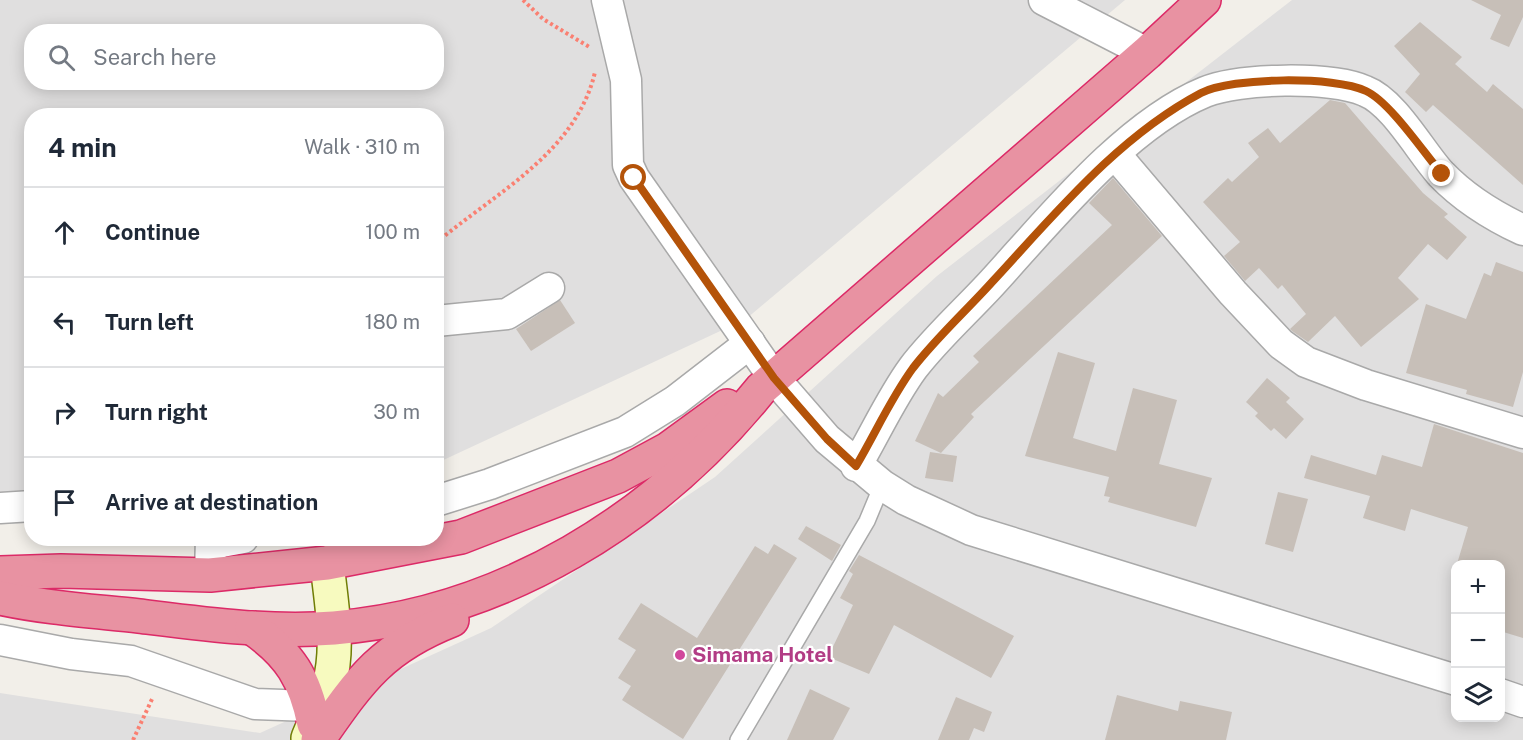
<!DOCTYPE html>
<meta charset="utf-8">
<style>
body{margin:0;font-family:"Public Sans",sans-serif;background:#f6f6f7;color:#1f2937}
.controls{position:absolute;right:18px;bottom:18px;display:grid;overflow:hidden;border-radius:12px;box-shadow:0 3px 15px #0003}
.controls button{width:54px;height:54px;display:grid;place-items:center;padding:0;border:0;border-bottom:2px solid #e0e1e3;background:#fff;color:#1f2937;font:30px sans-serif}
.stop{position:absolute;width:18px;height:18px;margin:-14px;border:4px solid #b45309;border-radius:50%;background:#fff}
.stop.end{background:#b45309;border-color:#fff;box-shadow:0 2px 6px #0008}
.list{margin:0;padding:0;list-style:none}
h2{display:flex;justify-content:space-between;align-items:center;height:78px;margin:0;padding:0 24px;font-size:26px}
h2 small{font-size:20px;font-weight:400;color:#747a83}
.list li{display:grid;grid-template-columns:39px 1fr auto;gap:18px;align-items:center;box-sizing:border-box;height:90px;padding:0 24px;border-top:2px solid #e0e1e3}
.list b{display:block;font-size:22px;white-space:nowrap}
.list em{font-size:20px;font-style:normal;color:#747a83}
.icon{flex:none;width:33px;height:33px;fill:none;stroke:currentColor;stroke-width:2;stroke-linecap:round;stroke-linejoin:round}
.map{position:relative;flex:none;width:1523px;height:740px;overflow:hidden}
.search{position:absolute;background:#fff;box-shadow:0 3px 15px #0003;left:24px;top:24px;width:420px;height:66px;display:flex;align-items:center;gap:15px;box-sizing:border-box;padding:0 21px;border-radius:24px;color:#747a83;font-size:22px}
.panel{position:absolute;background:#fff;box-shadow:0 3px 15px #0003;left:24px;top:108px;width:420px;height:438px;border-radius:24px}
.map>svg:first-child{display:block}
</style>
<div class="map">
<svg width="1523" height="740" viewBox="0 0 1523 740">
<rect width="100%" height="100%" fill="#f2efe9"/>
<!-- residential -->
<g fill="#e0dfdf" fill-rule="evenodd">
<path d="M0,0H1125L746,319L437,463L436,116H32L31,523L0,524ZM32,32H436V82H32Z"/>
<path d="M1292,0H1523V740H0V693L260,733L491,628L715,477L937,276ZM1456,564H1500V718H1456Z"/>
</g>
<!-- building -->
<g fill="#c7bfb8">
<polygon points="1471,0 1523,0 1523,17 1509,47 1490,39 1501,15"/>
<polygon points="1420,22 1462,57 1455,64 1487,92 1493,84 1523,109 1523,185 1433,105 1426,112 1405,92 1420,74 1394,46"/>
<polygon points="1330,100 1345,103 1423,193 1448,214 1444,217 1467,237 1447,260 1428,244 1398,278 1419,299 1361,347 1335,316 1308,342 1292,331 1290,329 1306,314 1282,285 1278,289 1259,268 1245,281 1224,256 1240,242 1203,202 1228,178 1232,182 1259,157 1248,143 1268,128 1280,143"/>
<polygon points="1113,178 1162,236 971,414 974,417 941,453 915,441 938,393 943,397 979,362 973,356 1112,225 1089,203"/>
<polygon points="1496,262 1523,272 1523,372 1513,407 1466,394 1467,390 1406,373 1426,304 1466,319 1484,273 1491,276"/>
<polygon points="560,300 575,323 531,351 516,329"/>
<polygon points="1058,352 1095,363 1073,438 1116,451 1133,388 1177,400 1159,464 1212,478 1196,527 1108,502 1110,497 1104,496 1109,477 1025,456"/>
<polygon points="1267,378 1290,398 1286,402 1304,419 1286,439 1274,428 1271,431 1255,416 1258,413 1246,402"/>
<polygon points="1434,424 1523,453 1523,638 1500,631 1500,564 1457,564 1468,527 1411,509 1405,531 1363,518 1370,496 1304,478 1311,455 1376,475 1382,455 1422,467"/>
<polygon points="930,452 957,456 953,482 925,478"/>
<polygon points="1278,492 1308,499 1293,552 1265,544"/>
<polygon points="806,526 841,545 832,561 798,539"/>
<polygon points="774,544 797,558 683,739 622,700 631,686 618,678 636,650 618,639 641,603 697,638 755,546 768,554"/>
<polygon points="859,555 1014,636 991,678 894,625 869,674 828,657 853,605 840,598 853,574 849,571"/>
<polygon points="810,689 850,708 833,740 787,740"/>
<polygon points="1117,695 1178,711 1180,701 1232,712 1226,740 1105,740"/>
<polygon points="956,697 992,712 984,732 974,728 969,740 938,740"/>
</g>
<g fill="none" stroke-linecap="round" stroke-linejoin="round">
<!-- lane casing -->
<g stroke="#a9a9a9" stroke-width="18">
<polyline id="lane" points="738,740 867,521 882,485"/>
</g>
<!-- street casing -->
<g stroke="#a9a9a9" stroke-width="33">
<g id="street">
<polyline points="607,0 626,80 628,165 634,178 774,378 827,439 882,485 906,500 971,530 1456,680"/>
<polyline points="1044,0 1147,53"/>
<polyline points="1115,154 1233,293 1281,344 1306,362 1366,385 1523,433"/>
<polyline points="436,321 507,314 549,288"/>
<path d="M856,466C875,434 891,398 913,368C935,339 965,312 990,285C1048,222 1125,125 1205,92C1239,78 1331,76 1365,91C1394,102 1420,151 1441,174C1464,198 1493,216 1523,230"/>
<polyline points="436,501 490,484 625,432 675,401 750,343"/>
<polyline points="0,508 32,506"/>
<polyline points="211,544 243,538"/>
<polyline points="210,575 211,538"/>
<polyline points="0,640 71,654 131,661 255,704 310,706"/>
<polyline points="1500,694 1523,702"/>
</g>
</g>
<!-- secondary casing -->
<g stroke="#707d05" stroke-width="36">
<path id="secondary" d="M308,738C315,721 324,703 329,685C340,646 331,603 327,563"/>
</g>
<!-- highway casing -->
<g stroke="#dc2a67" stroke-width="36">
<g id="highway">
<polyline points="0,573 61,571 210,575 327,563 461,537 618,476 668,449 727,406"/>
<path d="M0,598C46,608 93,611 139,616C204,624 269,633 334,628C503,614 656,519 761,389L1147,53L1204,0"/>
<path d="M252,628C290,654 305,679 314,724"/>
<path d="M318,740C360,680 381,648 452,620"/>
</g>
</g>
<!-- path -->
<g stroke="#fa8072" stroke-width="4" stroke-dasharray="3 3" stroke-linecap="butt">
<polyline points="523,0 543,19 591,48"/>
<path d="M436,243C495,193 576,153 595,72"/>
<polyline points="133,740 153,697"/>
</g>
<!-- lane -->
<use href="#lane" stroke="#fff" stroke-width="15"/>
<!-- street -->
<use href="#street" stroke="#fff" stroke-width="30"/>
<!-- secondary -->
<use href="#secondary" stroke="#f7fabf" stroke-width="33"/>
<!-- highway -->
<use href="#highway" stroke="#e892a2" stroke-width="33"/>
</g>
<g fill="none" stroke-linecap="round" stroke-linejoin="round">
<!-- route -->
<path stroke="#b45309" stroke-width="8" d="M634,178L774,378L827,439L856,466C875,434 891,398 913,368C937,337 967,310 993,281C1056,213 1118,137 1201,93C1233,77 1334,76 1366,91C1390,102 1424,153 1442,174"/>
</g>
<!-- markers -->
<circle fill="#d1479c" stroke="#fff" stroke-width="2" cx="680" cy="655" r="6"/>
<g text-anchor="middle" stroke-width="4.5" stroke-linejoin="round" paint-order="stroke">
<!-- hotel labels -->
<g font-size="21" font-weight="bold" fill="#b23c85" stroke="#fff" text-anchor="start">
<text x="692" y="662">Simama Hotel</text>
</g>
</g>
</svg>
<div class="controls">
<button>+</button>
<button>−</button>
<button><svg class="icon" aria-label="layers" viewBox="0 0 24 24"><path d="M12 4l9 5-9 5-9-5zM3 14l9 5 9-5"/></svg></button>
</div>
<div class="stop" style="left:634px;top:178px"></div>
<div class="stop end" style="left:1442px;top:174px"></div>
<div class="search"><svg class="icon" aria-label="search" viewBox="0 0 24 24"><circle cx="10" cy="10" r="6"/><path d="M15 15l6 6"/></svg>Search here</div>
<section class="panel">
<h2>4 min<small>Walk · 310 m</small></h2>
<ul class="list">
<li><svg class="icon" aria-label="ahead" viewBox="0 0 24 24"><path d="M12 20V5M6 11l6-6 6 6"/></svg><div><b>Continue</b></div><em>100 m</em></li>
<li><svg class="icon" aria-label="left" viewBox="0 0 24 24"><path d="M17 20v-9H6M10 6l-5 5 5 5"/></svg><div><b>Turn left</b></div><em>180 m</em></li>
<li><svg class="icon" aria-label="right" viewBox="0 0 24 24"><path d="M7 20v-9h11M14 6l5 5-5 5"/></svg><div><b>Turn right</b></div><em>30 m</em></li>
<li><svg class="icon" aria-label="arrive" viewBox="0 0 24 24"><path d="M6 21V4h12l-3 4 3 4H6"/></svg><div><b>Arrive at destination</b></div></li>
</ul>
</section>
</div>
